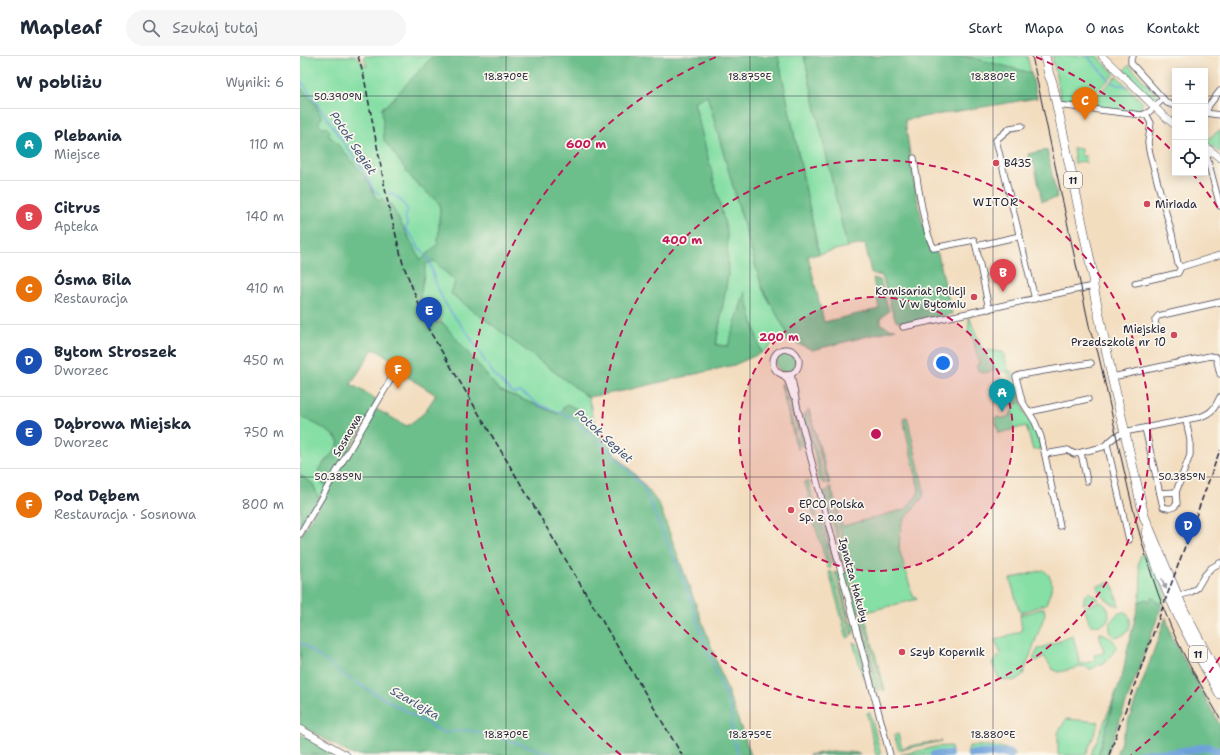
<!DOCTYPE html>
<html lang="pl">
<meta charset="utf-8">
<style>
body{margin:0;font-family:"Shantell Sans",sans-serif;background:#f6f6f7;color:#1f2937}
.controls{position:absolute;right:12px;top:12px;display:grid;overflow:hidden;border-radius:0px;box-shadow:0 2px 10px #0003}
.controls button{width:36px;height:36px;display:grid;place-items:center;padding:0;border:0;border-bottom:1px solid #e0e1e3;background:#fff;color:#1f2937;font:20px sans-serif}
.you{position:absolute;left:643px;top:307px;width:14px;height:14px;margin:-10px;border:3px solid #fff;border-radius:50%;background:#1a73e8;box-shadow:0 0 0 6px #1a73e833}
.badge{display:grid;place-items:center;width:26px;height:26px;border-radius:50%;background:#d1495b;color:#fff;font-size:13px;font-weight:700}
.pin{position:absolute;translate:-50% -33px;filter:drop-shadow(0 1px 2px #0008)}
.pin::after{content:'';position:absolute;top:21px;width:14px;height:12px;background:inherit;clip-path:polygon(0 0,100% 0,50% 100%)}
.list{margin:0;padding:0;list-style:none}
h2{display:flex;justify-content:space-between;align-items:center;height:52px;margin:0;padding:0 16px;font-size:17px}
h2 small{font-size:13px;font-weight:400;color:#747a83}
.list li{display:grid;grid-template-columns:26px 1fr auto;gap:12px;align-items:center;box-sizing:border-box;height:72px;padding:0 16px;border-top:1px solid #e0e1e3}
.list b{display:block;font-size:15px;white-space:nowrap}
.list p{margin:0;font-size:13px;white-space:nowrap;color:#747a83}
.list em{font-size:13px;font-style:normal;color:#747a83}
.icon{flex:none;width:22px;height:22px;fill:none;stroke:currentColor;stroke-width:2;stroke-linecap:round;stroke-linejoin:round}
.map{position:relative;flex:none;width:920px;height:699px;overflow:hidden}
header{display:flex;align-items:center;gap:24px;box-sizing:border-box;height:56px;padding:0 20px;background:#fff;border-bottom:1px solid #e0e1e3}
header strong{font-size:19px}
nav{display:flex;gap:22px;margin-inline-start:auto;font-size:14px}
.search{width:280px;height:36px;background:#f6f6f7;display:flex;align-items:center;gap:10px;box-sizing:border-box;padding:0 14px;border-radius:22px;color:#747a83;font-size:15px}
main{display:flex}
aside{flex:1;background:#fff}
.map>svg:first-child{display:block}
</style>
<header>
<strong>Mapleaf</strong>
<div class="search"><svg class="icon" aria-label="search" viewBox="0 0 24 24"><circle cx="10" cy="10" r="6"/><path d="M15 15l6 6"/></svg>Szukaj tutaj</div>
<nav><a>Start</a><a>Mapa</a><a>O nas</a><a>Kontakt</a></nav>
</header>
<main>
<aside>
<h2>W pobliżu<small>Wyniki: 6</small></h2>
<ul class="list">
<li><span class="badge" style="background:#0f9aa8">A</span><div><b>Plebania</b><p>Miejsce</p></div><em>110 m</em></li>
<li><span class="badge" style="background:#e0444e">B</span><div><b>Citrus</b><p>Apteka</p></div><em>140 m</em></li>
<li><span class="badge" style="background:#e8710a">C</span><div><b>Ósma Bila</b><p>Restauracja</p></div><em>410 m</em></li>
<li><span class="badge" style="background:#1a4fb4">D</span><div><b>Bytom Stroszek</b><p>Dworzec</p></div><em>450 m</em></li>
<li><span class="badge" style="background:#1a4fb4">E</span><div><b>Dąbrowa Miejska</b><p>Dworzec</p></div><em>750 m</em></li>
<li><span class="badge" style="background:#e8710a">F</span><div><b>Pod Dębem</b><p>Restauracja · Sosnowa</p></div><em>800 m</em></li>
</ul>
</aside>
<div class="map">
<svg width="920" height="699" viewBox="0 0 920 699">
<rect width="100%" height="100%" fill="#fbf7ec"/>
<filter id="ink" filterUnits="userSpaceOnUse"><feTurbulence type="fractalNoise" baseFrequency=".025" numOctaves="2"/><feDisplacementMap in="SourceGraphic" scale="8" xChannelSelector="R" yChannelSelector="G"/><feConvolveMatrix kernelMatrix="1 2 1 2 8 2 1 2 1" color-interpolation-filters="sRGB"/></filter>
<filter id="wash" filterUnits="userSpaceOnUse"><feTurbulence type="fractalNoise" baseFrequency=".012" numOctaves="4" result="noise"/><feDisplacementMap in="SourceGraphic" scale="16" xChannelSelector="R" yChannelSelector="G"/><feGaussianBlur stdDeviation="0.9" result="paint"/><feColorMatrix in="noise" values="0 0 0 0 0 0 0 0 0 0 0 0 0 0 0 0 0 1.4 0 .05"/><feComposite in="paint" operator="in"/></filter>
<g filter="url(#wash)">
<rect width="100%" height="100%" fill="#f3ddbf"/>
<!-- green -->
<g fill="#86dfa5" stroke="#548070">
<polygon points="0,0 56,0 67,11 64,0 133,0 89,47 82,52 114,125 140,148 138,188 121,205 90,147 88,151 81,143 79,145 74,139 69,126 34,84 28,79 18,67 16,49 0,31"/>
<polygon points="478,0 504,0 547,191 519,198"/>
<polygon points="661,0 727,0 731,17 681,4"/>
<polygon points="752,0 797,0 815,18 784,47 764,45 761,44"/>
<polygon points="829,9 858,41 857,45 855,46 843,35 824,14"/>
<polygon points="817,20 843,47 837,57 785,50"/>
<polygon points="407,39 462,232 485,273 489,284 474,287 461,297 445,237 428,290 416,289 428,219 394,45"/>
<polygon points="920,74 920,97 905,85"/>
<polygon points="773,92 781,93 781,100 786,100 786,107 783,105 775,108"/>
<polygon points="134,205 155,225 152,238 288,341 291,351 293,370 281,355 258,358 199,334 120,241 126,208"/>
<path d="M669,261L683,294L703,296L709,316L712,315L714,324L712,325C708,311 694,314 684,317L678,314L676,310L679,308L672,277H668Z"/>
<circle cx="486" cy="306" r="10"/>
<polygon points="482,327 499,393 497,393 481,329"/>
<polygon points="713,329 715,329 718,346 705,349 704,345 712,338"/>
<polygon points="488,330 494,347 494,356 500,376 503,379 504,389 502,391 486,331"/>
<polygon points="719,337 724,355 735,374 741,393 733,394 726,370 699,377 695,362 699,361 700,363 711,360 710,358 712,358 711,350 720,347"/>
<polygon points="508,354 509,354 530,428 528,428"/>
<path d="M506,356L525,428C518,425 517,418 518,411L508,372L505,369L503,360Z"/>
<path d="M1,359C14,367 33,374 39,387L35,395L23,407L27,430L19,443L13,428L0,419V360Z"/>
<polygon points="607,361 624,435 623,441 602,466 600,480 599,493 613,540 618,543 562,557 550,511 553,510 552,506 549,506 529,432 531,431 542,469 544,470 606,453 618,438 619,433 603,362"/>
<polygon points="507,425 508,425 517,460 514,461 506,430 504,428 504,426"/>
<path d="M527,434L546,507C540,504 539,500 540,493L527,446L524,442V436Z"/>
<polygon points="519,465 531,512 528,512 515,468"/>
<polygon points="521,465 526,469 527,472 527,477 532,497 535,500 535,503 533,509"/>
<path d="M842,498H850L866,538L862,549C854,544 847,543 839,546C841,533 842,521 838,508L839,507L840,501Z"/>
<path d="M547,512L560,557L556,555C553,552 554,551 554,546C554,536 547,526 545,518Z"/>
<path d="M743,514C757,523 751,535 746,548L720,557L710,523Z"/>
<polygon points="529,516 532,516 550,581 547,582"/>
<path d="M535,516C540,518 541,521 540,527L550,566L554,570L553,577L552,579Z"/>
<polygon points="812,526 813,529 819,550 811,547 798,536 799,533 796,530"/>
<polygon points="789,536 799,543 783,548 785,539"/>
<path d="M798,546C808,546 814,563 803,568C799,570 794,569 790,569L784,551Z"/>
<polygon points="744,552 745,558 723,619 714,625 699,623 692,607 701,598 695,584 722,575 720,559"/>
<path d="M823,556H826L830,562C831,573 827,580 815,581C811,579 809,574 810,568C813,562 816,557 823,556Z"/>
<polygon points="563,562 566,565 585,634 583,635"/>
<path d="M561,563L580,635L575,632L572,622L573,617L563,578C559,573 556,568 561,563Z"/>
<path d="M799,577C807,578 814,583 817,591L808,604L789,614L785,610L759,616L752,613L744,600L737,605L733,603L738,593L773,580L780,608L795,605L794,599L804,597Z"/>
<polygon points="553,586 558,589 566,619 563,621"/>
<polygon points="817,634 798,699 791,699"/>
<polygon points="567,657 570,657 581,699 576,699"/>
<polygon points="766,663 799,666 786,699 758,699 758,677"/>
<polygon points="598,678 602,692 619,688 642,685 599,694 594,679"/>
<polygon points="651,690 652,699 600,699 635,691"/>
<path d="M669,690C686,690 703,688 717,699H667Z"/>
</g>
<!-- forest -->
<g fill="#6cbe8a" stroke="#477062">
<path d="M133,0H478L519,198L508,200L524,266L579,253L573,222L580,224L589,255L581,262V268L588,272L596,273L513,294L489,284L485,273L462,232L407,39L394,46L427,176L428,219L416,289L428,290L445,236L461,297L434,309L323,335L288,341L151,238L155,225L134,205L126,208L120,241L131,264L144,268L199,334L258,358L267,348L281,355L292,369V361L315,397L340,424L359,448L451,699H53L0,669V481L76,353L107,370L123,358L136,339L100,316V310L85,299L73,293L51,328L76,343L74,352L27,430L21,426L16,420C21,407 33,400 39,387L36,381L23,372L0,360V31L16,49L22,62L18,67L22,71H26L30,75L28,79L34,84L69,126L74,139L79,145L82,142L88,151L90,147L121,204L138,188L140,148L114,125L84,84L82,52L89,47Z"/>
<polygon points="504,0 661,0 681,4 731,17 737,42 605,64 614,127 623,169 628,188 633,195 638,198 652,258 608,268 596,265 592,255 582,220 571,217 565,188 547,191"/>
<polygon points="747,94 757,142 742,145 734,106 730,107 728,98"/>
<polygon points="0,419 13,428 19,443 0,475"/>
<polygon points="852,540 856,545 862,549 807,699 798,699 817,634 823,617 827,595 839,546 846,543 850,545"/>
<polygon points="866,561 871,579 881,598 920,669 920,699 816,699"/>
<polygon points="0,678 37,699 0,699"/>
<polygon points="531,695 558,697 561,699 509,699"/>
</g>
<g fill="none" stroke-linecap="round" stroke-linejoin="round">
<!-- stream -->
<g stroke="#6ea1da" stroke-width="1.5">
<polyline points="787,0 809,24"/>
<polyline points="0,23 66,119 74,135 80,138"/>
<polyline points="811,26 818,29 827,30"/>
<path d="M88,137C97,138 103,146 108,154C105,162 104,161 108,169L105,172C111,181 116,183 119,193L122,194L126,201L129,203C133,220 138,237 148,252C155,263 165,272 172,284C185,305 193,321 213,337L220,336L228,340L237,348L269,360L309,394L343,430L385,528L408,596L431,654L433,680L438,699"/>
<polyline points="0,586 48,622 144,677 167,674 188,678 255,699"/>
</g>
<!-- river -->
<g stroke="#6ea1da" stroke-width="8">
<polyline points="671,698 708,697 710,699"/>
<polyline points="634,699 649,698"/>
<polyline points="840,699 850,697 871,697 908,691 916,694 920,699"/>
</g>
</g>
</g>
<g filter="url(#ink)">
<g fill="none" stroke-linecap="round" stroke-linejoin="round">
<!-- minor casing -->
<g stroke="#413e4f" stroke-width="7">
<g id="minor">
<polyline points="833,0 831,2 831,7 867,47 875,50"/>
<polyline points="757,49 842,59 849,56 863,43"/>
<polyline points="905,57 920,59"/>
<polyline points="906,57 909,49 920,35"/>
<polyline points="846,58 851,67 848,86 849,94 859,132 872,178 878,208 881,211"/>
<polyline points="722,70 710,72 696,84 735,243"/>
<polyline points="910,94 907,101 920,150"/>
<path d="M614,102C617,122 624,178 634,192L674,184L676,190"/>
<polyline points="835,227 878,217 881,211 920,199"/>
<polyline points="689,253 676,190 720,180"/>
<polyline points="856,270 855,264 858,260 920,246"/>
<polyline points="603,271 793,230"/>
<circle cx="486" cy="306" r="13"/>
<polyline points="491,318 498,354 590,699"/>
<polyline points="484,320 488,325 493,340"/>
<polyline points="817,320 910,300 916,301 920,318"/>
<polyline points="729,356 788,343"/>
<path d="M845,372L863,451C869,453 873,453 877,448L876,436L890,399V384L886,364"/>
<polyline points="807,388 829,484"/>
<polyline points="781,397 787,425"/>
<path d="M745,398L768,394L774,398L803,391L816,380L829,375L900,361C912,357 915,352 920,341"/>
<polyline points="860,437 876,436"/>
<polyline points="760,470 741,381 735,366 722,345 716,321 720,319 791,307"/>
<polyline points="0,478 98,311"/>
<polyline points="878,540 891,536 897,532 904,520 911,512 920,507"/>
</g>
</g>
<!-- tertiary casing -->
<g stroke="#413e4f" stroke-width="8">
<g id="tertiary">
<polyline points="802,0 864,60 875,69"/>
<polyline points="905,90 920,102"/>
<polyline points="0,673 46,699"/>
</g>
</g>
<!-- trunk casing -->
<g stroke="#413e4f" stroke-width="10">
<g id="trunk">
<polyline points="745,0 749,19 752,26 793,219 793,230 810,312 844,460 883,553 920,624"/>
<path d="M846,476C862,534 891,586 920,638"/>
</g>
</g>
<!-- minor -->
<use href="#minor" stroke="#fff" stroke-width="5.5"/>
<!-- tertiary -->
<use href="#tertiary" stroke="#fff" stroke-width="7"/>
<!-- trunk -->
<use href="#trunk" stroke="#fff" stroke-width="9"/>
<!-- tram -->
<path stroke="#22223b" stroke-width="1" d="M732,0L790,274C792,282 796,289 798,297C820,389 834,483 871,571C884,603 903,632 920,662"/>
<!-- rail -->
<g stroke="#22223b" stroke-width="1.5" stroke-dasharray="6 3" stroke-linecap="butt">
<polyline points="58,0 64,21 87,143 103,208 129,274 382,699"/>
<polyline points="809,699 920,394"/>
</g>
</g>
<!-- one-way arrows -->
<defs><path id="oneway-solid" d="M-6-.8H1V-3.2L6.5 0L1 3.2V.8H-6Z"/></defs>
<use fill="#9c9ca7" href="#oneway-solid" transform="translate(864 528) rotate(67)"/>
</g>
<!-- ticks -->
<path fill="none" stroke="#22223b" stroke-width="1" stroke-opacity="0.45" d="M206,0V699M450,0V699M693,0V699M0,40H875M905,40H920M0,421H920"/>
<!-- distance rings -->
<circle cx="576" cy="378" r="137" fill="#c2185b" fill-opacity=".12"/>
<g fill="none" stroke="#c2185b" stroke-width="2" stroke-dasharray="7 5">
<circle cx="576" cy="378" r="137"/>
<circle cx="576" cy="378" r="274"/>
<path d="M920 601A410 410 0 0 1 831 699M321 699A410 410 0 0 1 416 1M736 1A410 410 0 0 1 873 96M892 117A410 410 0 0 1 920 155"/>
</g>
<!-- markers -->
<g fill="#d1495b" stroke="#fbf7ec" stroke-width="1.5">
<circle cx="696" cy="107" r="4"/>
<circle cx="847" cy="148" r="4"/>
<circle cx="674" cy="241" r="4"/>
<circle cx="874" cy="279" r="4"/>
<circle cx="491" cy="454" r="4"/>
<circle cx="602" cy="596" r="4"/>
</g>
<g text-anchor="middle" stroke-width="3.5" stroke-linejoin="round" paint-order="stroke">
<!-- shield labels -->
<g fill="#fbf7ec" stroke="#636270" stroke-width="1">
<rect x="764" y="116" width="18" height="16" rx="3"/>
<rect x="889" y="590" width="18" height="16" rx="3"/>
</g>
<g font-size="10" font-weight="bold" fill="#22223b">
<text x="773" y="128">11</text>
<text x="898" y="602">11</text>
</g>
<!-- poi labels -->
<g font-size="11" fill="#22223b" stroke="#fbf7ec" text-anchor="start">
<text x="704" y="111">B435</text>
<text x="855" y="152">Miriada</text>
<text x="666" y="239" text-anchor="end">Komisariat Policji<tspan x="666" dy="13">V w Bytomiu</tspan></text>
<text x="866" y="277" text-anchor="end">Miejskie<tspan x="866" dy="13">Przedszkole nr 10</tspan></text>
<text x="499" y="452">EPCO Polska<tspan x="499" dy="13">Sp. z o.o</tspan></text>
<text x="610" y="600">Szyb Kopernik</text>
</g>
<!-- street labels -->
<g font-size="11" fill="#22223b" stroke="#fbf7ec">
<text transform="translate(47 379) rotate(-60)" y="4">Sosnowa</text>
<text transform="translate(554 524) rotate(75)" y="4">Ignatza Hakuby</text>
</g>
<!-- water labels -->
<g font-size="12" font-style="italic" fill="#40557b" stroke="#fbf7ec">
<text transform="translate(53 87) rotate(56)" y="4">Potok Segiet</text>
<text transform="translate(304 380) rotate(42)" y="4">Potok Segiet</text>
<text transform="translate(115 647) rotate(30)" y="4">Szarlejka</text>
</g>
<!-- neighbourhood labels -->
<g font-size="12" letter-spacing="1" fill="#22223b" stroke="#fbf7ec">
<text x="696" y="150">WITOR</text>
</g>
</g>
<g font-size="10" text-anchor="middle" fill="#22223b" stroke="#fbf7ec" stroke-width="3.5" stroke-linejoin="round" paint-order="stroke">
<text x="206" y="24">18.870°E</text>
<text x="450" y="24">18.875°E</text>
<text x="693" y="24">18.880°E</text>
<text x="38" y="44">50.390°N</text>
<text x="38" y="424">50.385°N</text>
<text x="882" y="424">50.385°N</text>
<text x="206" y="682">18.870°E</text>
<text x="450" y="682">18.875°E</text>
<text x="693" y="682">18.880°E</text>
</g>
<circle cx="576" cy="378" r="6" fill="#c2185b" stroke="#fbf7ec" stroke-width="2"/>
<g font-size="12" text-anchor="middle" font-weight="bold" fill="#c2185b" stroke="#fbf7ec" stroke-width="3.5" stroke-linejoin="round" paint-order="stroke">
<text x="286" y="92">600 m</text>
<text x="382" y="188">400 m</text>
<text x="479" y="285">200 m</text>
</g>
</svg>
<div class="controls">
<button>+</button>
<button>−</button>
<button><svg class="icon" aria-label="locate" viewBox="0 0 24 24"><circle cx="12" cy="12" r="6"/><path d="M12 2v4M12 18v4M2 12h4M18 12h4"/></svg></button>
</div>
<div class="you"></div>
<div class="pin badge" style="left:702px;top:356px;background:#0f9aa8">A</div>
<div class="pin badge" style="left:703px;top:236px;background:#e0444e">B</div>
<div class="pin badge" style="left:785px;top:64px;background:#e8710a">C</div>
<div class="pin badge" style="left:888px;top:489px;background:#1a4fb4">D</div>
<div class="pin badge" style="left:129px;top:274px;background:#1a4fb4">E</div>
<div class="pin badge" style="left:98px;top:333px;background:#e8710a">F</div>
</div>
</main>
